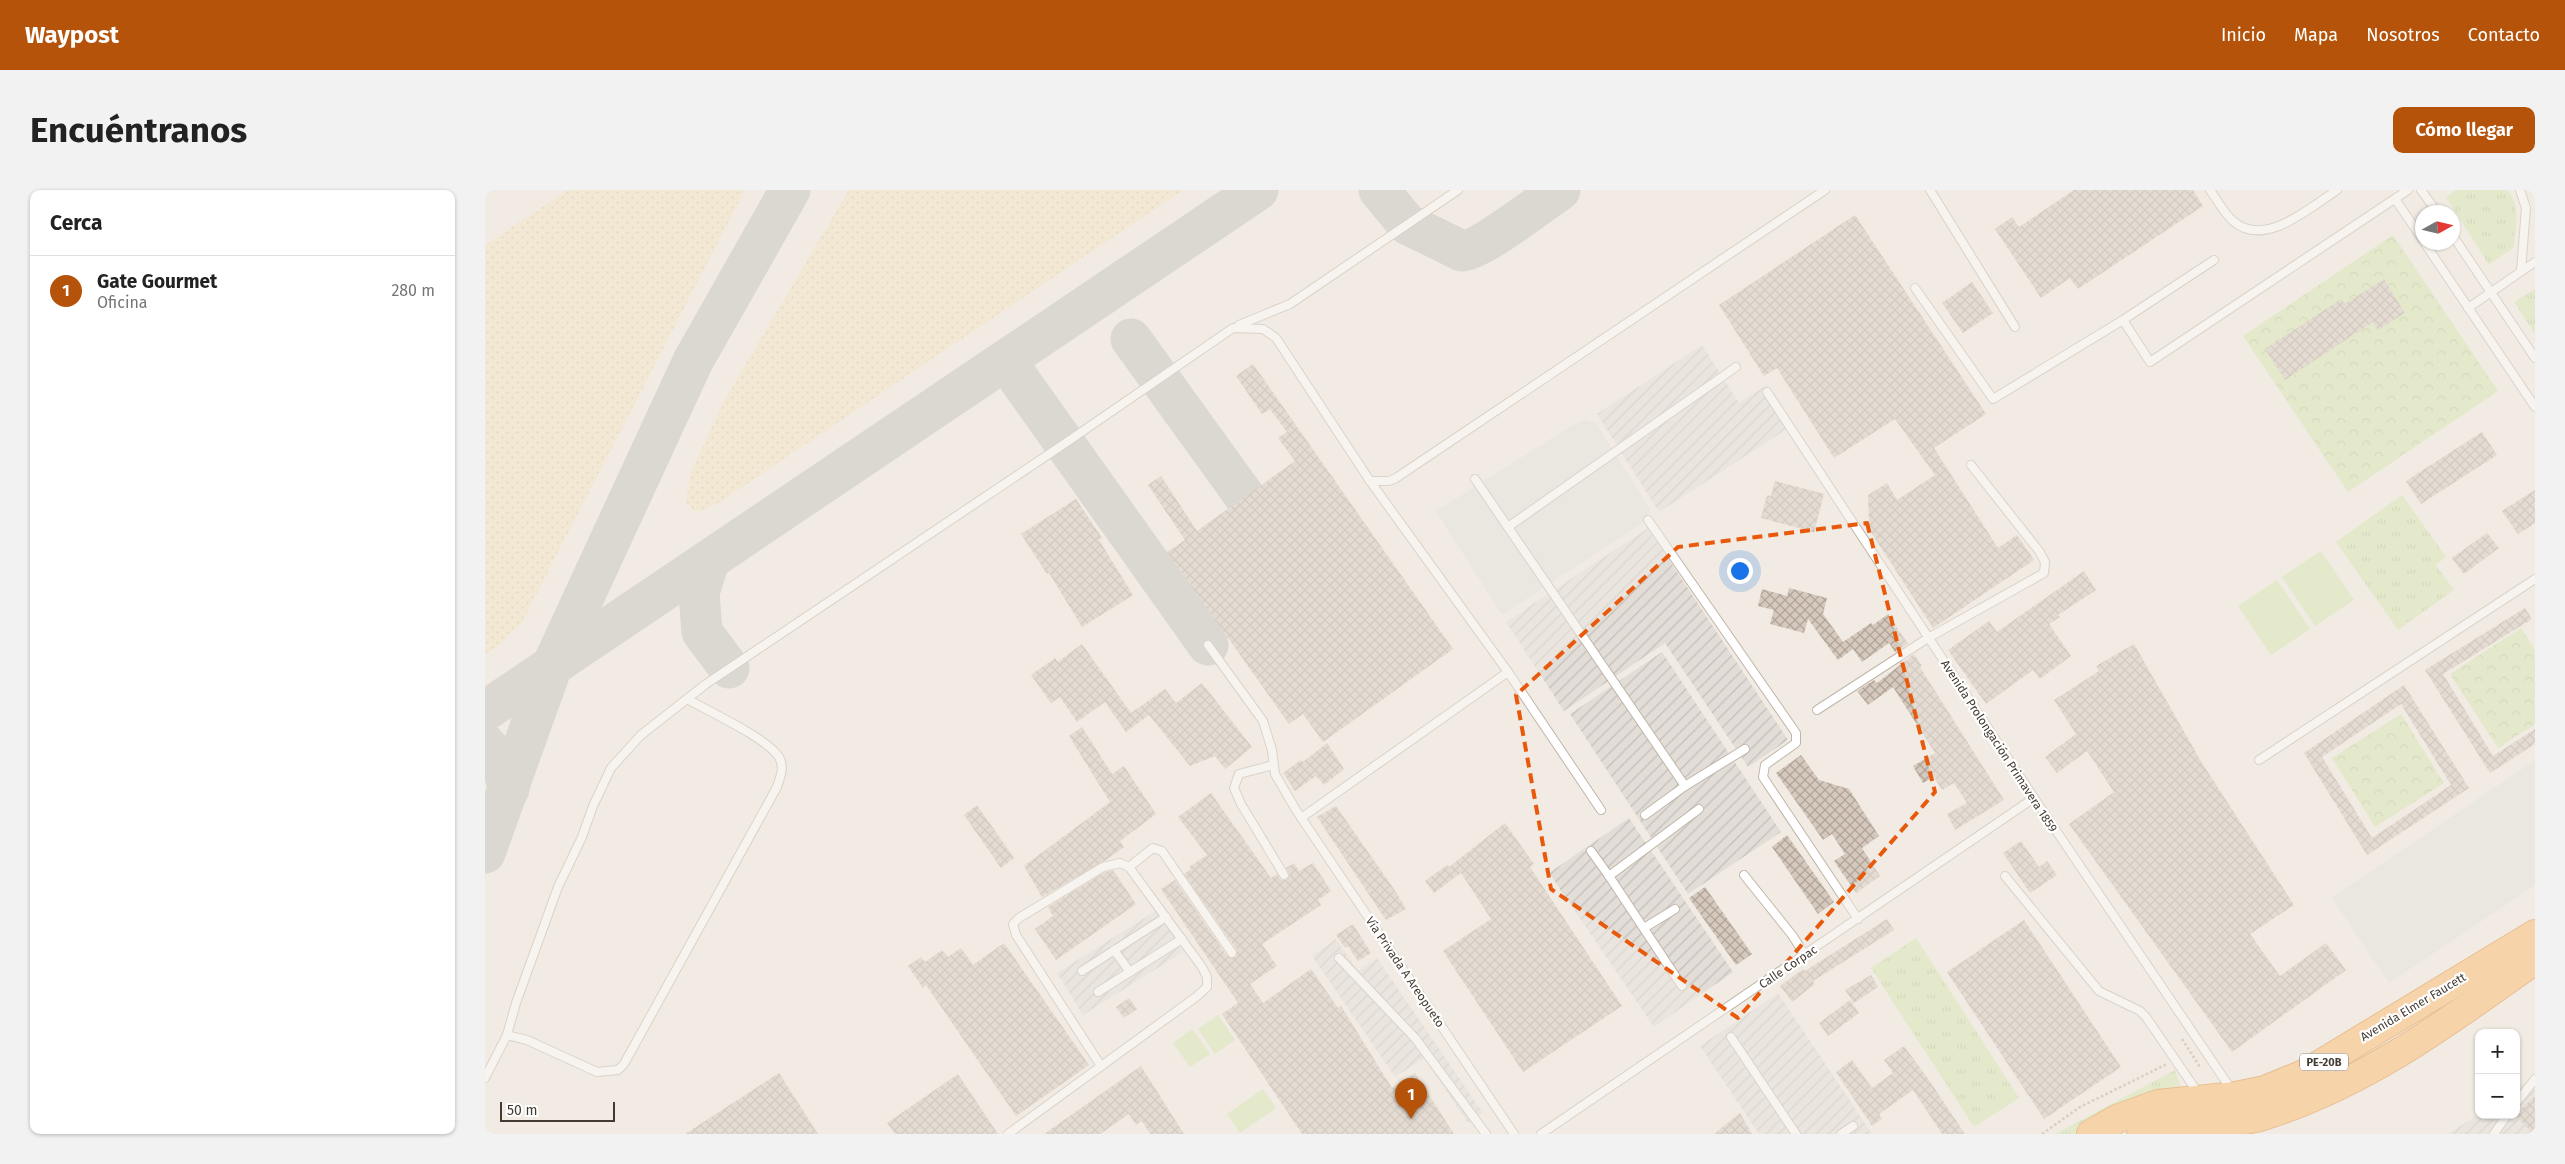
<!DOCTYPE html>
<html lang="es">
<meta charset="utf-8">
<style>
body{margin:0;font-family:"Fira Sans",sans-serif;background:#f2f2f2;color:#222}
.controls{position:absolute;right:15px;bottom:15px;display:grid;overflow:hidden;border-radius:10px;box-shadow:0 1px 4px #0004}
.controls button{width:45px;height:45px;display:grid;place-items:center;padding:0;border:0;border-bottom:1px solid #e0e0e0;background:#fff;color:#222;font:25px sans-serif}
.compass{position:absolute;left:1930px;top:15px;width:45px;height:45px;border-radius:50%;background:#fff;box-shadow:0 1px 4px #0004;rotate:82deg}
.scale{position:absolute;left:15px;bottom:12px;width:115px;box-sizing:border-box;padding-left:5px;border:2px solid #433b33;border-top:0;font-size:14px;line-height:18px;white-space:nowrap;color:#433b33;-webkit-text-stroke:4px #fff;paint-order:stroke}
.you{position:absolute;left:1254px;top:380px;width:18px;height:18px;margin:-12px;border:4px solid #fff;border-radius:50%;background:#1a73e8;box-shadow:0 0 0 8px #1a73e833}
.badge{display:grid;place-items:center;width:32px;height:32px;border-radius:50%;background:#b45309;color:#fff;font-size:16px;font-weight:700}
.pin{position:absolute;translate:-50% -41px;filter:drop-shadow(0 1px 2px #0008)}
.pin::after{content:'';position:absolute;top:26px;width:18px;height:15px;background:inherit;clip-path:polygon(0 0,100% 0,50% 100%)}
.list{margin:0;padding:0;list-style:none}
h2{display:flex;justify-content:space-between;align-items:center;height:65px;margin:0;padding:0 20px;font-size:21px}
h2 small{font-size:16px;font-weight:400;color:#767676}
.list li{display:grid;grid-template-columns:32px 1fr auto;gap:15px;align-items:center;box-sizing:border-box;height:70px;padding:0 20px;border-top:1px solid #e0e0e0}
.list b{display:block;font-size:19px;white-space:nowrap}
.list p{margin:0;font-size:16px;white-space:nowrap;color:#767676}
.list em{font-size:16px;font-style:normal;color:#767676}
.map{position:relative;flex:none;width:2050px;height:944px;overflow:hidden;border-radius:10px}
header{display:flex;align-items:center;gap:30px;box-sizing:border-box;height:70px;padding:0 25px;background:#b45309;color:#fff}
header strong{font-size:24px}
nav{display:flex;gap:28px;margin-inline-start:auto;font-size:18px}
.intro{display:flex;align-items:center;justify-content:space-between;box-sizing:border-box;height:120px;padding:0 30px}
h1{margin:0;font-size:35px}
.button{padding:12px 22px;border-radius:10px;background:#b45309;color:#fff;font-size:18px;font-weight:700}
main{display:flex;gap:30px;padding:0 30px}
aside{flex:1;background:#fff;border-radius:10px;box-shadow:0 1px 4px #0004}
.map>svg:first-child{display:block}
</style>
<header>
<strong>Waypost</strong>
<nav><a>Inicio</a><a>Mapa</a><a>Nosotros</a><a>Contacto</a></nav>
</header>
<div class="intro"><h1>Encuéntranos</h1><a class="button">Cómo llegar</a></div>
<main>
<aside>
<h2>Cerca<small></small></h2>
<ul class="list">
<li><span class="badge">1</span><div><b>Gate Gourmet</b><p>Oficina</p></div><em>280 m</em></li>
</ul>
</aside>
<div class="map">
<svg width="2050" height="944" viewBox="0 0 2050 944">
<defs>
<pattern id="industrial-furrows" width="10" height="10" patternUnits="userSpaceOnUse" patternTransform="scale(1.25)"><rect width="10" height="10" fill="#e3ddd8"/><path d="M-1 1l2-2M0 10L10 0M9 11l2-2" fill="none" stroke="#c4bfba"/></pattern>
<pattern id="grass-tufts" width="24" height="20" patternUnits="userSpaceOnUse" patternTransform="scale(1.25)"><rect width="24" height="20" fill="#d3e6ab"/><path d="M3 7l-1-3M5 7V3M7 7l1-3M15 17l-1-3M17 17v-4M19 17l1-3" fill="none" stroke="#b6c694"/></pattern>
<pattern id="sand-dots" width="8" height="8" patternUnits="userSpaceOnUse" patternTransform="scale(1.25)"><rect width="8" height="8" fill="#f7e4be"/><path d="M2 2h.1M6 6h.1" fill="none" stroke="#d5c4a4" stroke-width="1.8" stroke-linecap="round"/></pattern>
<pattern id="park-crowns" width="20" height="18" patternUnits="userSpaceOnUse" patternTransform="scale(1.25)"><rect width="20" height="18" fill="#d3e6ab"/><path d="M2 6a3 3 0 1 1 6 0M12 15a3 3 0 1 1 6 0" fill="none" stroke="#b6c694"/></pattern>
<pattern id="building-cross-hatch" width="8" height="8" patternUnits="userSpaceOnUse" patternTransform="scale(1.25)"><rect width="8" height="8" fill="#d6c8bc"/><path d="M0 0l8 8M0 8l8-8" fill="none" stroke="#afa499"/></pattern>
</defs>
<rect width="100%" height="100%" fill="#f1ebe3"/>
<!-- industrial -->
<g fill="url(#industrial-furrows)">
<polygon points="1217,155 1254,213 1282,195 1308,235 1174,322 1112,224"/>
<polygon points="1163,338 1303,550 1263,577 1180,453 1079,521 1021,432"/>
<polygon points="1177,462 1296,642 1203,704 1085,524"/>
<polygon points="1144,628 1248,782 1169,837 1064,683"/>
<polygon points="672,720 698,762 598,825 572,783"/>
<polygon points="851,749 873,781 892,768 998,923 983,933 939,868 910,887 827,766"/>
<polygon points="1293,803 1387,944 1274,944 1215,856"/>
<polygon points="2050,886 2050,944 1963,944 1994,924 2031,925 2031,899"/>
</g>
<!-- grass -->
<g fill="url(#grass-tufts)">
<path d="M1971,0H2021C2037,12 2030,40 2029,57L2004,75L1961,7Z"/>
<polygon points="2050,99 2050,144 2029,112"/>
<polygon points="1917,305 1961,367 1951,375 1969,400 1913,440 1851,352"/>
<polygon points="1431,748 1534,908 1489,937 1386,778"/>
<polygon points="1690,880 1695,894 1693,901 1621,944 1570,944"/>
</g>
<!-- sand -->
<g fill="url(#sand-dots)">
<polygon points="83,0 260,0 37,432 12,457 0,464 0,55"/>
<polygon points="364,0 698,0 235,312 217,321 209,321 201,312 206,283 237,214"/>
</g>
<!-- park -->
<g fill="url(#park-crowns)">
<polygon points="1908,45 2013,201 1863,302 1758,146"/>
<polygon points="2036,438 2050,460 2050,534 2013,558 1965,484"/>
<polygon points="1916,524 1959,593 1890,637 1847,568"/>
</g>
<!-- pitch -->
<g fill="#d3e6ab">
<polygon points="1836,361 1869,410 1830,436 1797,387"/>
<polygon points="1792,390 1825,439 1786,465 1753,416"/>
<polygon points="733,825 750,850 730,864 713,839"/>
<polygon points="707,839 725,864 705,877 688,853"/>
<polygon points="778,899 791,918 755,943 742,924"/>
</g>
<!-- parking -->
<g fill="#e2dfdc">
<polygon points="1100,230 1111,233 1165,319 1162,330 1017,425 951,321 1088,235"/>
<polygon points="2050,570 2050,695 1904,793 1847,708"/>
</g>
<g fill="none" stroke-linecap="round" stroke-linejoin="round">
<!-- taxiway -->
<g stroke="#c2bfbb" stroke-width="41">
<path d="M894,0L922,34L977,61C996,60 1056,13 1075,0"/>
<polyline points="646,149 760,307"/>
<polyline points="517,175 529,182 538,195 723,455"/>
<polyline points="224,371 214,403 217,442 244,478"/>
<polyline points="0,521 773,0"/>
<polyline points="0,554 16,572 24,599"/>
<polyline points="0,663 67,476 208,171 305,0"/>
</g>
</g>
<!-- building -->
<g fill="url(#building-cross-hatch)" fill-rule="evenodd">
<polygon points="1589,0 1708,0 1718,16 1593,99 1585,88 1556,108 1510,39 1527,27 1534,37"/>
<polygon points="1370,25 1501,224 1449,258 1513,358 1532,345 1549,370 1448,438 1380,333 1384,330 1383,305 1402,293 1412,310 1450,285 1410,229 1349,268 1292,178 1279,186 1234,115"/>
<polygon points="1899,89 1920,123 1893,140 1888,132 1800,190 1780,159 1856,109 1860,114"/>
<polygon points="1487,92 1508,123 1478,143 1457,113"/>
<polygon points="768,174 968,459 838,552 818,524 804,534 682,362 700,350 663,295 676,286 712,341 810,271 793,248 802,242 785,219 777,224 751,186"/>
<polygon points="1997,242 2012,265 1936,314 1921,291"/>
<polygon points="1290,291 1339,304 1329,342 1276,328 1282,305 1286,306"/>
<polygon points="2050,300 2050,333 2033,344 2017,321"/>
<polygon points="591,309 617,348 614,350 648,405 597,437 564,383 562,384 536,344"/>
<polygon points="2002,343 2014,358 1979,384 1967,368"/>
<polygon points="1599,381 1611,400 1573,425 1575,427 1564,434 1586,466 1555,489 1548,480 1501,514 1463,460 1504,431 1512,442"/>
<polygon points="1304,398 1342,408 1338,424 1358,452 1386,433 1388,435 1403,424 1423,454 1410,462 1404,453 1377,472 1368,459 1353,470 1323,429 1319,443 1285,434 1289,420 1273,416 1277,399 1302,406"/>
<polygon points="2040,418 2047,429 1958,484 2008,566 2050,539 2050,554 2005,583 1940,480"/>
<polygon points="597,454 646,523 680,499 691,513 717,493 767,557 740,579 730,566 705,576 664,525 641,542 620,512 592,532 575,507 566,513 546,485 570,468 573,472"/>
<polygon points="1649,454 1717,573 1809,715 1765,744 1795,786 1841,753 1861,780 1747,862 1584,634 1629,602 1602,561 1572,583 1560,567 1591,544 1569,510 1614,481 1611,476"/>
<polygon points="1429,464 1437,476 1435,477 1519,610 1470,640 1462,624 1482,613 1469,593 1457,600 1449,587 1438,593 1428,576 1450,563 1408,497 1383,515 1372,501 1389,490 1392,493"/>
<path d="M1919,495L1984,598L1882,665L1819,563ZM1916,514L1966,595L1887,648L1837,567Z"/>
<polygon points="597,537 627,584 639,576 671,624 635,651 639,657 621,670 557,707 539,676 625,612 584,546"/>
<polygon points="842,553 859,579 839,595 831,586 810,601 798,583 816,570 818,572"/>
<polygon points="1316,565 1334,590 1364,599 1394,646 1377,658 1395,686 1371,703 1349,671 1360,664 1347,644 1338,650 1291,583"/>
<polygon points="726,603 786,688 792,684 796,690 801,690 805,685 801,678 809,673 814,681 828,673 846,701 833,710 836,715 777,754 792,776 765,794 778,813 826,779 853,818 856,816 907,898 930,883 969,944 817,944 737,824 753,813 676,699 690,690 742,766 751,767 752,760 699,684 706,679 704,677 722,665 693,627"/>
<polygon points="492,615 529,668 516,678 479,625"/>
<polygon points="851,616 911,702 921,719 901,730 832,627"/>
<polygon points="1020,633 1049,674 1045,677 1137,816 1038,882 958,761 1006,729 976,683 949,703 940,691 962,675 964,677"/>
<polygon points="1302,645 1349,712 1333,724 1287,657"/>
<polygon points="1536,651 1554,677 1562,671 1572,685 1545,703 1518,663"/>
<polygon points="628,680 651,714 571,770 550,739 568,726 563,717 620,682"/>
<polygon points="1220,697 1267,764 1251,775 1204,708"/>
<polygon points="1402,729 1409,740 1328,791 1330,794 1307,812 1295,796 1318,779 1320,781"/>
<polygon points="1539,730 1636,877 1559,929 1462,782"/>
<polygon points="868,734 886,763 873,771 863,756 860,758 851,745"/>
<polygon points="519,753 604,875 531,926 441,795 438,798 423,776 436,767 440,772 457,760 463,767 476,758 488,775"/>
<polygon points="1386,785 1393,797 1369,813 1360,800"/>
<polygon points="644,808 652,819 639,828 631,817"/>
<polygon points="1365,810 1374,823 1343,846 1334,833"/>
<polygon points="1419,856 1444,890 1480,944 1457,944 1428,900 1394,924 1397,929 1387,936 1351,882 1367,870 1387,898 1408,883 1399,870"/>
<polygon points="656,876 699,944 665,944 657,931 651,935 644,924 615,944 559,944"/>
<polygon points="294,883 333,944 200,944"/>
<polygon points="473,884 513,944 410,944 402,933"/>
<polygon points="2050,906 2050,944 2049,944 2030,925"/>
<polygon points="1255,923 1267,944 1229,944"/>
</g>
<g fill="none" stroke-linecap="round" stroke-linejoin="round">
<!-- lane casing -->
<g stroke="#c0b5a9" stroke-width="10">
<g id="lane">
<polyline points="1445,0 1530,137"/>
<path d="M1725,0C1732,10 1739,23 1748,31C1779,59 1826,17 1852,0"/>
<polyline points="1936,0 1952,22"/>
<polyline points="2035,0 2041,18 2036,81"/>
<polyline points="1910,9 1938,50"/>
<polyline points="1968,46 2050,168"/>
<polyline points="1939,52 2050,217"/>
<polyline points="1430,98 1508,209 1638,130 1729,70"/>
<polyline points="1983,118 2050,72"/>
<polyline points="1638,130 1665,172 1923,0"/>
<polyline points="754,135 805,114 973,0"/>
<polyline points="1282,202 1549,608 1748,902"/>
<polyline points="990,289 1200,596 1260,559"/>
<polyline points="885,291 904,291 911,288 1340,0"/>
<polyline points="1163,330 1311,543 1311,553 1280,575 1278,587 1373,729"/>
<polyline points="1023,337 1251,177"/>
<polyline points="723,455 778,531 787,560 790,584 811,620 1029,944"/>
<polyline points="1332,520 1443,448 1559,383 1560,372 1554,361 1486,275"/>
<polyline points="1774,570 2050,389"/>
<polyline points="788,575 754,584 749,598 756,614 799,685"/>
<polyline points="1160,625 1200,596"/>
<polyline points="816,628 1023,482"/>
<polyline points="1106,661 1124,686"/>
<polyline points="644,677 668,658 677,661 747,763"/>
<polyline points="1259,685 1307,745 1320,765"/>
<polyline points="1520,686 1614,801 1655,821 1661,827 1713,903"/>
<polyline points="1159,738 1190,719"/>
<polyline points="629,760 645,782"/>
<polyline points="854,768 930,848 1001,944"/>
<polyline points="597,781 681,727"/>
<polyline points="1197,796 1124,686 1214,619"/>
<polyline points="613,802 697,749"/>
<path d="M22,845L42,850L112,882L133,880L139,874L292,597C295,587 300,578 294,567C282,548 223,521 202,509"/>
<polyline points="1246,847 1311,944"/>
<polyline points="0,888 22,845 31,813 73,697 97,647 108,616 126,578 156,545 221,494 579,254 748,138 778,139 791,148 885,291 1023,482 1116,620"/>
<polyline points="2031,913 2050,889"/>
<polyline points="523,944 711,807 722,797 722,787 717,777 644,677 635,673 618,677 534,728 528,734 531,745 616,876"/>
<polyline points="1056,944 1549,608"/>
<polyline points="1356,944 1368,936"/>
<polyline points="2009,944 2022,925"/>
</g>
</g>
<!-- highway casing -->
<g stroke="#dc8933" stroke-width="30">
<g id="highway">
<polyline points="1606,944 1632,929 1673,914 1751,906 1780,900 1819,884 2050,744"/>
<path d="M1656,944C1695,920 1738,939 1778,926C1882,893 1963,832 2050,770"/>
</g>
</g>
<!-- path -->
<g stroke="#beac97" stroke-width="2.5" stroke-dasharray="2.5 2.5" stroke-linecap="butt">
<polyline points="1697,849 1715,877"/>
<polyline points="1557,944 1595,917 1682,874"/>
</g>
<!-- lane -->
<use href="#lane" stroke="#fff" stroke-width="8"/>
<!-- highway -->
<use href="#highway" stroke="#fdb763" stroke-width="28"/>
</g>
<!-- marked area -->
<path d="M0 0H2050V944H0ZM1382,333L1450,602L1253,828L1066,699L1031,505L1193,357Z" fill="#f1ebe3" fill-opacity=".55" fill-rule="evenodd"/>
<path fill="none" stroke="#e8590c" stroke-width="4" stroke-dasharray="10 6" stroke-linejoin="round" d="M1382,333L1450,602L1253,828L1066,699L1031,505L1193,357Z"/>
<g text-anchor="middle" stroke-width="4.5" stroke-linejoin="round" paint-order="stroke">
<!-- shield labels -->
<rect fill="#fff" stroke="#7b7670" stroke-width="1" x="1815" y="863.5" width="48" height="17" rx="4"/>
<g font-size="11" font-weight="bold" fill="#433b33">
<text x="1839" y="876">PE-20B</text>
</g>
<!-- street labels -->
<g font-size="12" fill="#433b33" stroke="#fff">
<text transform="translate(1514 556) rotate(57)" y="4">Avenida Prolongación Primavera 1859</text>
<text transform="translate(1303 777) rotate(-34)" y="4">Calle Corpac</text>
<text transform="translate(920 782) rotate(56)" y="4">Vía Privada A Areopueto</text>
<text transform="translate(1928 817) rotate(-31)" y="4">Avenida Elmer Faucett</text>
</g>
</g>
</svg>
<div class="controls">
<button>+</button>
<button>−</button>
</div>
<svg class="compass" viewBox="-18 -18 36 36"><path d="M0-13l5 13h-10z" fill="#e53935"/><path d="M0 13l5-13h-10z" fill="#767676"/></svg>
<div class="scale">50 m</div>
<div class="you"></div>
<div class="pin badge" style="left:926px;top:929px">1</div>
</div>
</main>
